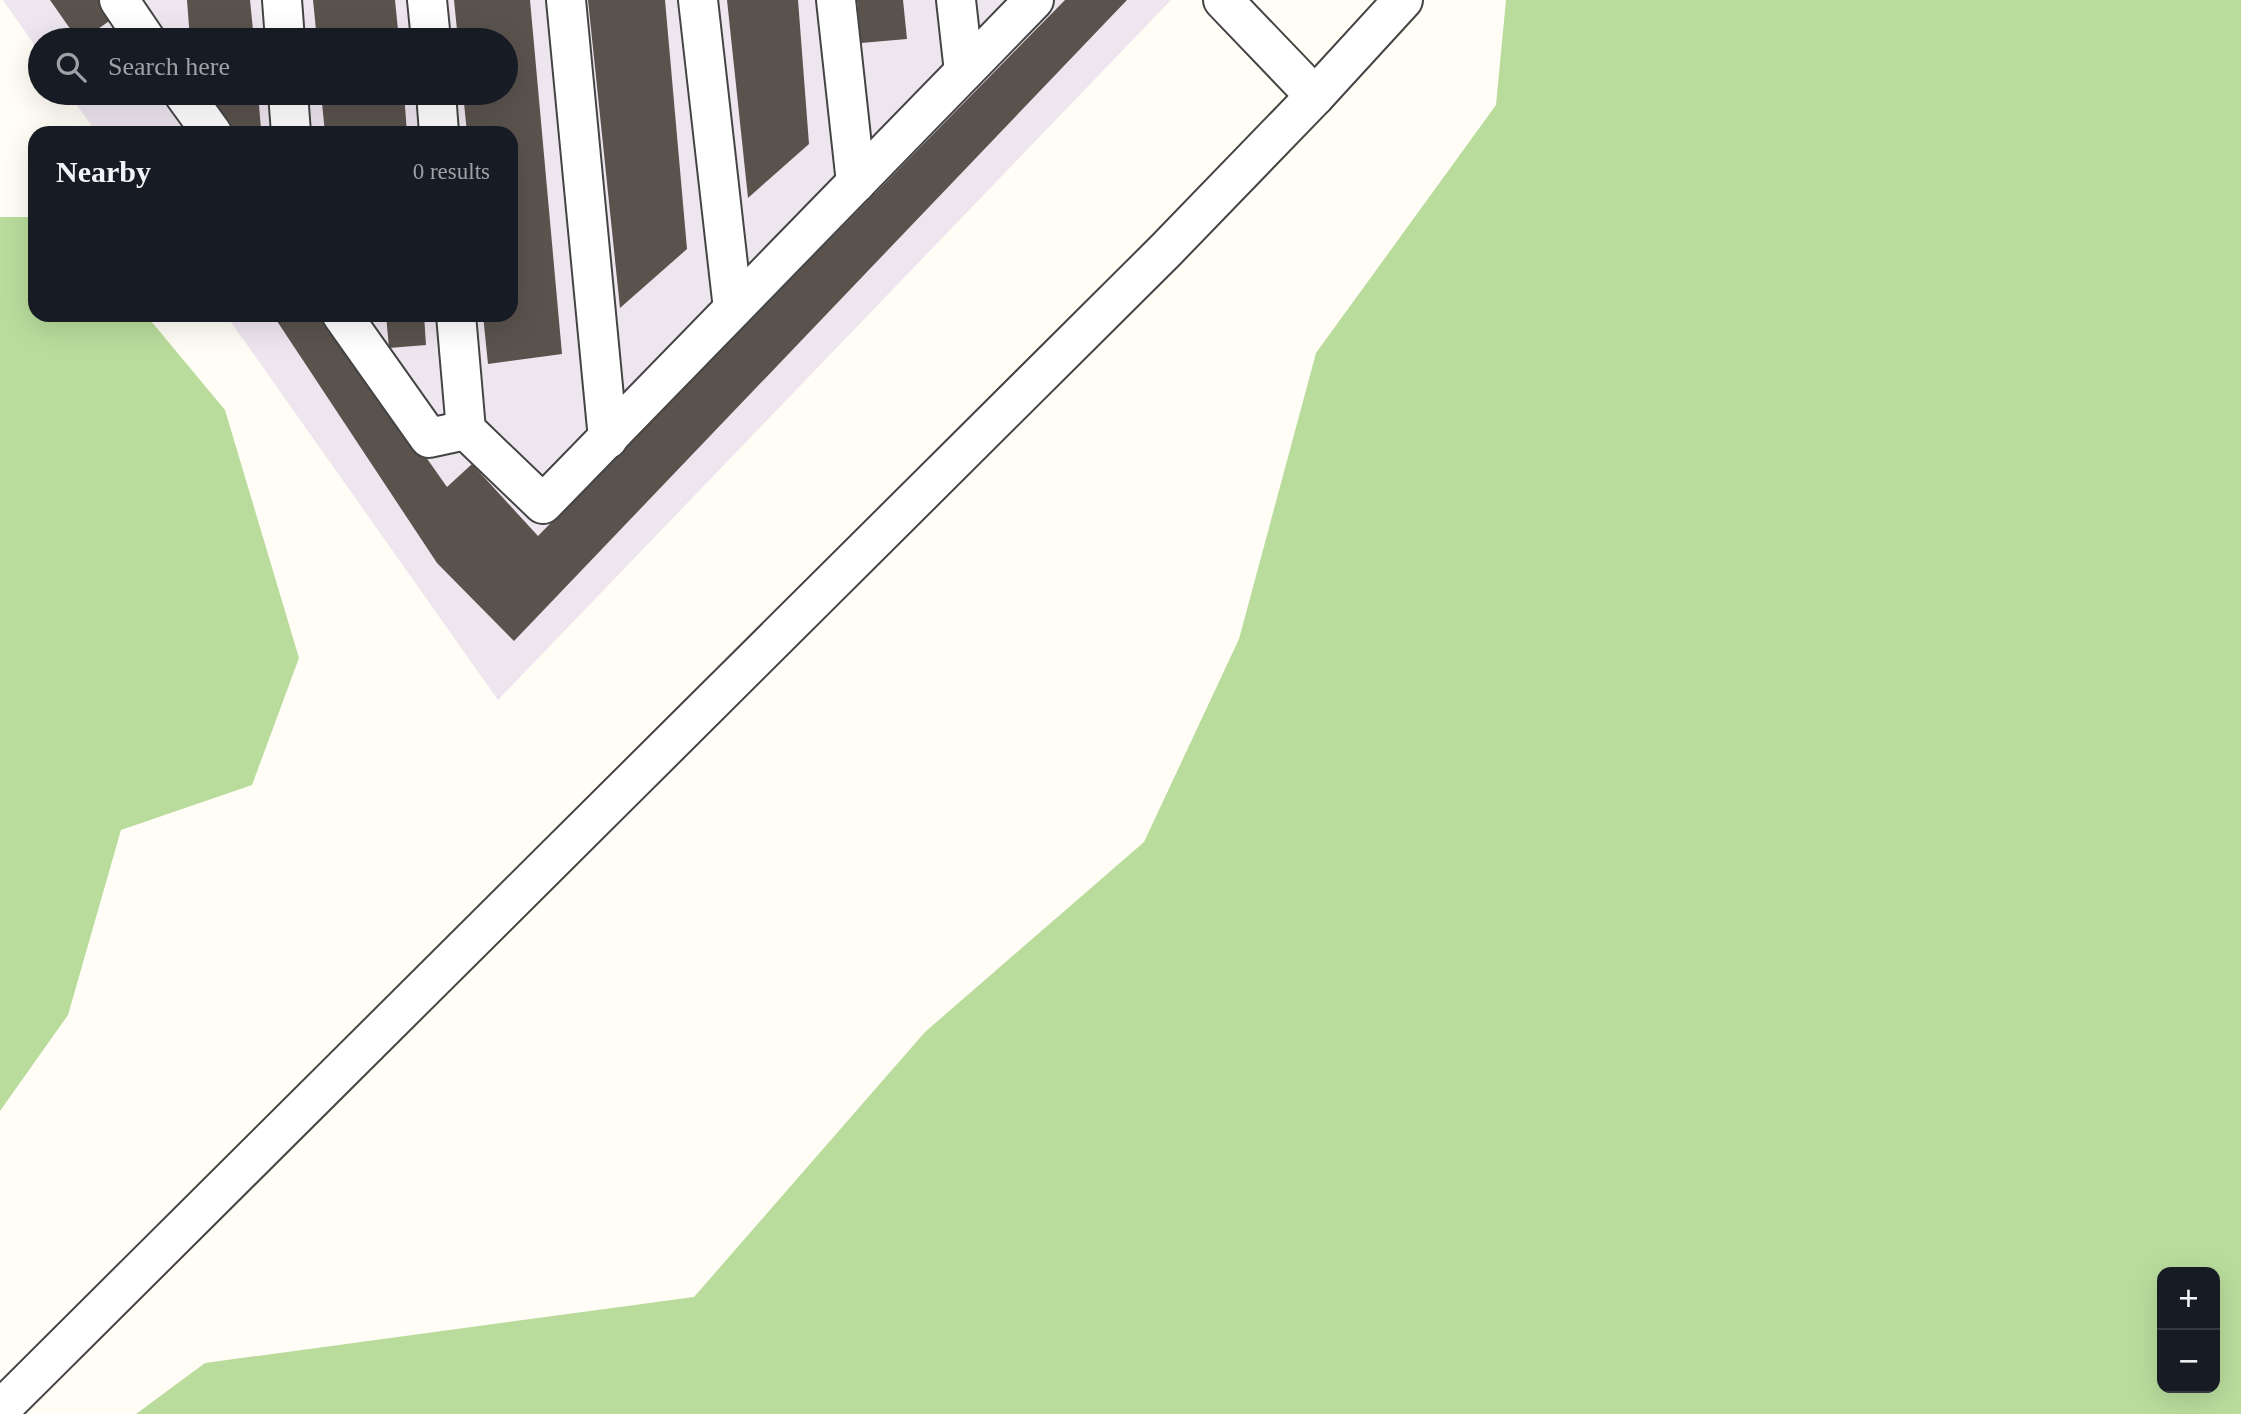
<!DOCTYPE html>
<meta charset="utf-8">
<style>
body{margin:0;font-family:Georgia,serif;background:#20242c;color:#f1f3f6}
.controls{position:absolute;right:21px;bottom:21px;display:grid;overflow:hidden;border-radius:14px;box-shadow:0 7px 28px #0002}
.controls button{width:63px;height:63px;display:grid;place-items:center;padding:0;border:0;border-bottom:2px solid #363941;background:#171b24;color:#f1f3f6;font:35px sans-serif}
.list{margin:0;padding:0;list-style:none}
h2{display:flex;justify-content:space-between;align-items:center;height:91px;margin:0;padding:0 28px;font-size:30px}
h2 small{font-size:23px;font-weight:400;color:#9ea1a6}
.icon{flex:none;width:38px;height:38px;fill:none;stroke:currentColor;stroke-width:2;stroke-linecap:round;stroke-linejoin:round}
.map{position:relative;flex:none;width:2241px;height:1414px;overflow:hidden}
.search{position:absolute;background:#171b24;box-shadow:0 7px 28px #0002;left:28px;top:28px;width:490px;height:77px;display:flex;align-items:center;gap:18px;box-sizing:border-box;padding:0 24px;border-radius:38px;color:#9ea1a6;font-size:26px}
.panel{position:absolute;background:#171b24;box-shadow:0 7px 28px #0002;left:28px;top:126px;width:490px;height:196px;border-radius:21px}
.map>svg:first-child{display:block}
</style>
<div class="map">
<svg width="2241" height="1414" viewBox="0 0 2241 1414">
<rect width="100%" height="100%" fill="#fffdf5"/>
<!-- industrial -->
<polygon fill="#eee6ef" points="3,0 1171,0 498,700 226,315 511,315 511,133 97,133 68,93 506,93 506,40 40,40 40,53"/>
<!-- forest -->
<g fill="#b9dc9c" fill-rule="evenodd">
<path d="M1506,0H2241V1414H136L205,1363L694,1297L925,1032L1144,842L1239,639L1316,353L1496,105ZM2162,1272H2215V1388H2162Z"/>
<polygon points="0,217 35,217 35,315 146,315 225,410 299,658 252,785 121,830 68,1015 0,1111"/>
</g>
<!-- building -->
<g fill="#5a524d">
<polygon points="50,0 108,0 118,15 82,40 78,40"/>
<polygon points="187,0 250,0 254,40 190,40"/>
<polygon points="313,0 395,0 399,40 317,40"/>
<polygon points="454,0 530,0 562,354 488,364 483,315 511,315 511,133 467,133 463,93 506,93 506,40 458,40"/>
<polygon points="588,0 665,0 687,249 620,308"/>
<polygon points="727,0 798,0 809,144 748,198"/>
<polygon points="857,0 903,0 907,39 861,43"/>
<polygon points="1065,0 1127,0 514,641 437,563 273,315 326,315 447,487 472,464 538,536"/>
<polygon points="201,93 258,93 261,129 232,133"/>
<polygon points="321,93 404,93 407,133 325,133"/>
<polygon points="386,315 424,315 426,345 389,348"/>
</g>
<g fill="none" stroke-linecap="round" stroke-linejoin="round">
<!-- minor casing -->
<g stroke="#444" stroke-width="42">
<g id="minor">
<polyline points="119,0 146,40"/>
<polyline points="282,0 285,40"/>
<polyline points="427,0 431,40"/>
<polyline points="566,0 608,439"/>
<polyline points="698,0 733,309"/>
<polyline points="836,0 856,183"/>
<polyline points="956,0 964,72"/>
<polyline points="1223,0 1315,96"/>
<polyline points="183,93 212,133"/>
<polyline points="288,93 291,133"/>
<polyline points="436,93 439,133"/>
<polyline points="342,315 429,438 466,430"/>
<polyline points="456,315 466,430 543,504 1034,0"/>
<polyline points="0,1410 1166,250 1315,96 1403,0"/>
</g>
</g>
<!-- minor -->
<use href="#minor" stroke="#fff" stroke-width="38"/>
</g>
</svg>
<div class="controls">
<button>+</button>
<button>−</button>
</div>
<div class="search"><svg class="icon" aria-label="search" viewBox="0 0 24 24"><circle cx="10" cy="10" r="6"/><path d="M15 15l6 6"/></svg>Search here</div>
<section class="panel">
<h2>Nearby<small>0 results</small></h2>
<ul class="list">
</ul>
</section>
</div>
